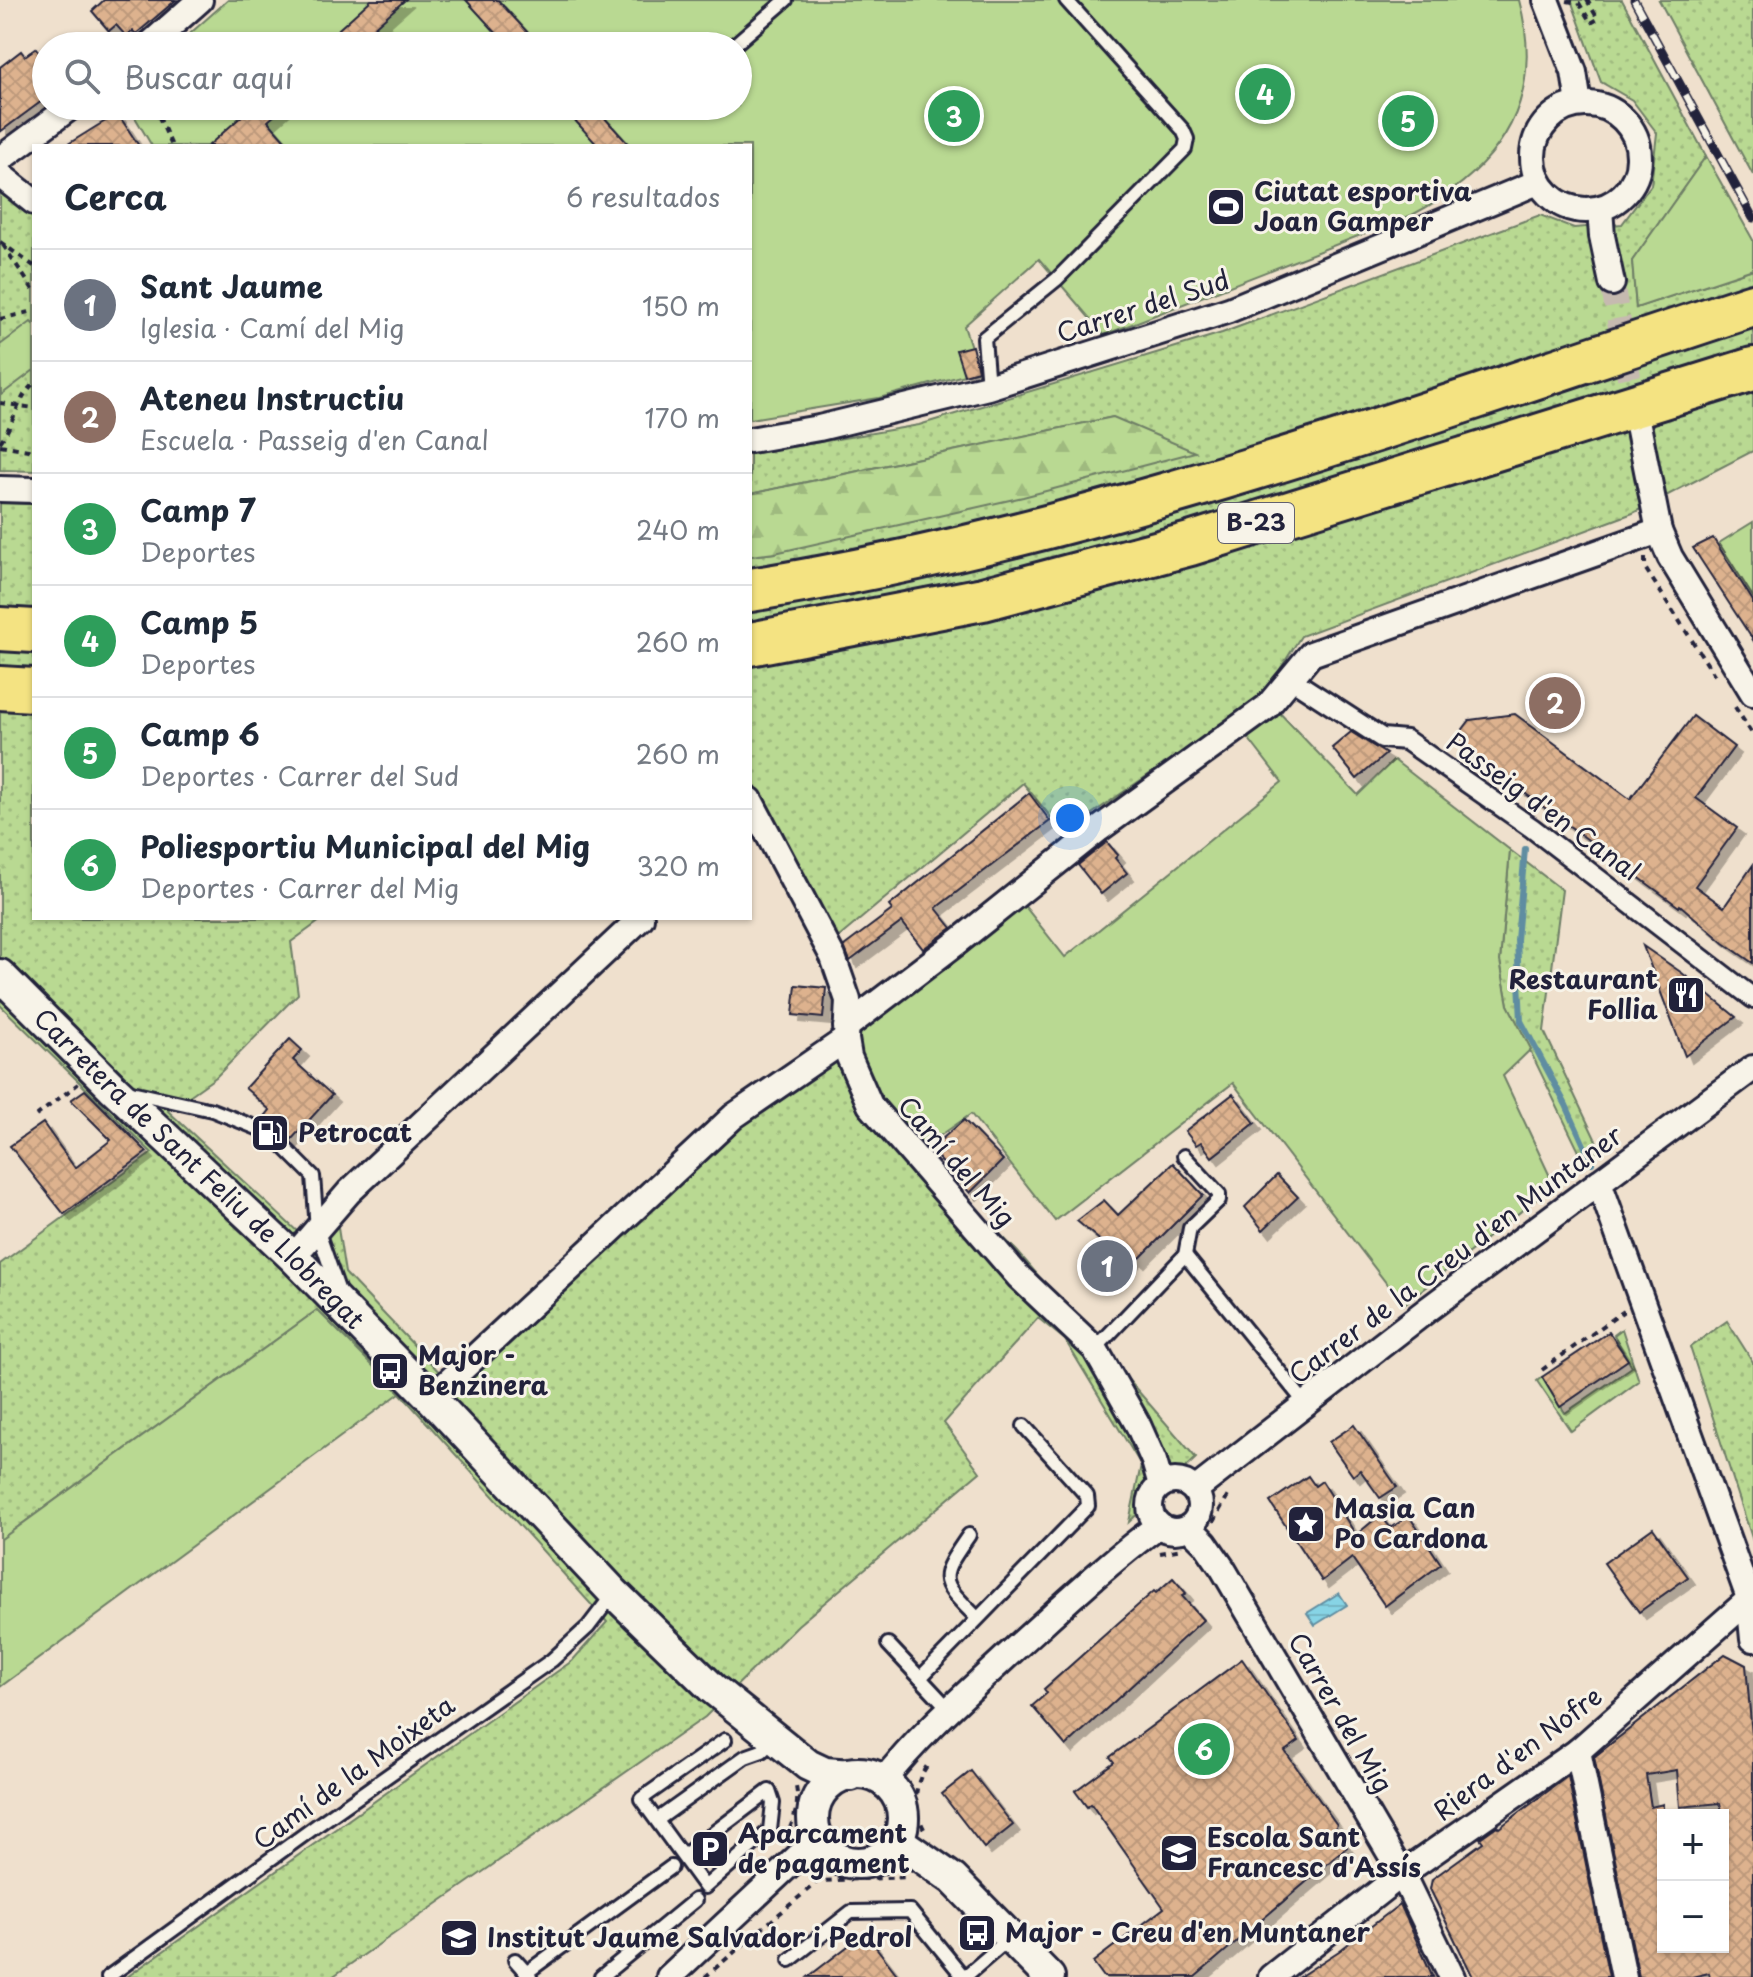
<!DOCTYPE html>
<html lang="es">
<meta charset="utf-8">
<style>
body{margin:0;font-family:"Playpen Sans",sans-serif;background:#f6f6f7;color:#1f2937}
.controls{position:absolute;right:24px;bottom:24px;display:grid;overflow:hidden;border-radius:0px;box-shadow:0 2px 6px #0004}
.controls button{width:72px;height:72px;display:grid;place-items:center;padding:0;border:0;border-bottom:2px solid #e0e1e3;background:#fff;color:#1f2937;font:40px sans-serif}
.you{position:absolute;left:1070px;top:818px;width:28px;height:28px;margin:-20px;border:6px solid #fff;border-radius:50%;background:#1a73e8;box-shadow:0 0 0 12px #1a73e833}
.badge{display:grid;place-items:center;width:52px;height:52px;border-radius:50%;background:#d93025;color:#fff;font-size:26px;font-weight:700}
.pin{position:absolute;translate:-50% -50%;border:4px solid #fff;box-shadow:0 2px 8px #0006}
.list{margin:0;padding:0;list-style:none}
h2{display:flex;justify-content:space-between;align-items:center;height:104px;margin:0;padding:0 32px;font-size:34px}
h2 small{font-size:26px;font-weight:400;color:#747a83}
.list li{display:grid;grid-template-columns:52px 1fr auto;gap:24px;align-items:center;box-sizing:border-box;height:112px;padding:0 32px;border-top:2px solid #e0e1e3}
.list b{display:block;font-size:30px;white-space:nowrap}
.list p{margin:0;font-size:26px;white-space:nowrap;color:#747a83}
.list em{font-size:26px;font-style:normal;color:#747a83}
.icon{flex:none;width:44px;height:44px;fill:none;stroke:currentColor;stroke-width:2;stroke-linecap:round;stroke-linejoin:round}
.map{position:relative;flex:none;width:1753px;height:1977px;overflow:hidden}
.search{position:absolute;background:#fff;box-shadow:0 2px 6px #0004;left:32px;top:32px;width:720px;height:88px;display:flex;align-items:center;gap:20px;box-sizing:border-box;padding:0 28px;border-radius:44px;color:#747a83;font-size:30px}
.panel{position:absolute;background:#fff;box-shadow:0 2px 6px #0004;left:32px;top:144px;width:720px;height:776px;border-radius:0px}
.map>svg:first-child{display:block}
</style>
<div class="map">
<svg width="1753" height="1977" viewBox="0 0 1753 1977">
<defs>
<pattern id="grass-dots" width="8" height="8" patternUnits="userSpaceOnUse" patternTransform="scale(2)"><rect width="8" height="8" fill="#b9d992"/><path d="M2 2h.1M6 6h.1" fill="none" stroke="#9fba7f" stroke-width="1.8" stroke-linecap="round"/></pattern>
<pattern id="forest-firs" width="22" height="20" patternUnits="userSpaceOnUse" patternTransform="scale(2)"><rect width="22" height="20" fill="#b9d992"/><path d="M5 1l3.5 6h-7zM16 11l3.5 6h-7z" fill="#9fba7f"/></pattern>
<pattern id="water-rules" width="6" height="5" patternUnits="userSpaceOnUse" patternTransform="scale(2)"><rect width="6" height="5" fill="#87d4e5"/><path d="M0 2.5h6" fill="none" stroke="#74b6c5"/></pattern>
<pattern id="building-cross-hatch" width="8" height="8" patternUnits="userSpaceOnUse" patternTransform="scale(2)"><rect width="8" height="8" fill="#ddb28e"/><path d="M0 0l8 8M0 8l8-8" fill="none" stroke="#bd997b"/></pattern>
<filter id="shadow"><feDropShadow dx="7" dy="7" stdDeviation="0" flood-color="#0004"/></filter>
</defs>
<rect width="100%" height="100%" fill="#efe0cd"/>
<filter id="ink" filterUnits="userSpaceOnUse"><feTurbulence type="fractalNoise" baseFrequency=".0125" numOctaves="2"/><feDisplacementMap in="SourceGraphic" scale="16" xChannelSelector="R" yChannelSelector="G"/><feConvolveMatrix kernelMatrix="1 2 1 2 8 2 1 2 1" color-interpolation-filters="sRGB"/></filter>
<g filter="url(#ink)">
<!-- grass -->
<g fill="url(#grass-dots)" stroke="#6e7e66" stroke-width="2">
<polygon points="1571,0 1622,0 1706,156 1632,261 1636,308 1753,269 1753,451 1633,513 1301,636 1263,696 1064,833 1023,783 833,942 917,1152 1017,1251 1196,1458 1129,1522 1141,1465 1065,1340 1038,1318 944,1423 980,1472 798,1625 705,1717 332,1977 127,1977 572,1661 607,1622 400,1393 317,1310 0,1540 0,1264 152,1153 0,1005 0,503 34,504 34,918 324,918 291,942 298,994 216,1077 168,1111 300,1234 336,1215 345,1273 445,1378 833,1041 841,1003 759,834 750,821 750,556 775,553 1113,417 750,494 750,454 919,425 1222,333 1540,215 1574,228 1622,224 1651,185 1657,133 1632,100 1601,82"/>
<polygon points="1659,0 1753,0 1753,175 1740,151"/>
<polygon points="0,193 34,217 34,471 0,470"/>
<polygon points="1510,850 1562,890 1544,1031 1600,1149 1584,1162 1508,1005 1500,961"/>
<polygon points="1727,1321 1753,1362 1753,1541 1690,1347"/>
</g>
<!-- forest -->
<polygon fill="url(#forest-firs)" stroke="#6e7e66" stroke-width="2" points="1113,417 1195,452 1023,497 775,553 750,556 750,494"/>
<!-- garden -->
<g fill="#b9d992" stroke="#6e7e66" stroke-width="2">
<path d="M228,0H1519C1546,100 1500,169 1412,215L1104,335L1039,259L964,326L979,371L879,398L750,419V146H152L129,107L738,106V46H176Z"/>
<polygon points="1706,156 1753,240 1753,269 1636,308 1632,261"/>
<polygon points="31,322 34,325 34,370 1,395 0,345"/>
<polygon points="1753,522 1753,597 1719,543"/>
<polygon points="1275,708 1358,795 1394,760 1510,850 1500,961 1508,1005 1531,1049 1503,1076 1554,1185 1403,1305 1233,1083 1055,1221 971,1114 917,1152 875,1099 848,1033 1023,904 1065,957 1282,782 1245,734"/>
<polygon points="317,1310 400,1393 0,1687 0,1540"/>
<polygon points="1622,1329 1639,1381 1571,1431 1537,1381 1542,1377 1565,1413 1632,1367 1614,1335"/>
</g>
<!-- water -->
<polygon fill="url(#water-rules)" stroke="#5f8da1" stroke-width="2" points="1339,1593 1347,1605 1315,1625 1307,1613"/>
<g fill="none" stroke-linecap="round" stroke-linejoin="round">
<!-- stream -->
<polyline stroke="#5f8da1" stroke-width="6" points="1525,849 1517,940 1521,1021 1566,1105 1592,1163"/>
</g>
<!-- building -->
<g fill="url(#building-cross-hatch)" stroke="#22223b" stroke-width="2" fill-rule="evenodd" filter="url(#shadow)">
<polygon points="104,0 176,0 136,34 133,31 126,36 116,25 109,31 92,11"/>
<polygon points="371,0 405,0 353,46 320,46"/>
<polygon points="466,0 498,0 540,46 508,46"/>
<polygon points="36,48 46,62 46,98 0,132 0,67 21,51 25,56"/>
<polygon points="253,106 285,106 268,121 290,146 208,146"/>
<polygon points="562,106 594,106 630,146 598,146"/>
<polygon points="118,114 139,146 65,146 97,126"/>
<polygon points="972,346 978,371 964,375 956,350"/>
<polygon points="1713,538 1753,601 1753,640 1693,548"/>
<polygon points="1515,714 1630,799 1693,716 1734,747 1696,798 1737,828 1695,886 1724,907 1753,865 1753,963 1724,943 1680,905 1679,907 1454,741 1470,720"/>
<polygon points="1351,732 1386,754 1357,779 1332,748"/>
<polygon points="1029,793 1050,821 936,908 952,928 923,949 902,922 850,961 844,946 892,910 889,906"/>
<polygon points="1107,842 1118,855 1115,858 1127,873 1101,894 1078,865"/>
<polygon points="1643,946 1682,973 1736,1017 1685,1056"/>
<polygon points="796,985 826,988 823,1018 793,1015"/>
<polygon points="290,1039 302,1050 293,1060 332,1095 290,1141 276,1126 262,1120 270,1110 245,1088"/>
<polygon points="85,1090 147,1152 64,1214 10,1146 43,1123 75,1168 111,1140 71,1100"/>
<polygon points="1233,1094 1255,1123 1212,1157 1201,1142 1196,1145 1185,1131"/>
<polygon points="964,1120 1003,1160 970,1193 930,1149"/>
<polygon points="1173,1163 1203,1195 1138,1260 1135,1257 1111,1282 1088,1258 1103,1243 1077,1221 1104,1200 1118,1215"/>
<polygon points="1277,1175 1298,1197 1263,1230 1245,1207"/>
<polygon points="1609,1332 1628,1360 1560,1407 1542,1377"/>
<polygon points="1354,1425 1397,1487 1380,1498 1360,1470 1353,1476 1329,1442"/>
<polygon points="1308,1476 1315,1486 1322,1481 1356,1535 1380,1515 1391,1528 1409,1516 1441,1564 1385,1606 1352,1558 1322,1581 1270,1502"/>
<polygon points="1653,1528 1688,1577 1639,1612 1604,1563"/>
<polygon points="1173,1578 1186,1593 1182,1596 1203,1620 1066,1746 1032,1706 1047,1693 1044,1689 1154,1591 1156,1593"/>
<path d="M1725,1654L1746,1665L1753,1747V1977H1710L1709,1973L1692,1977H1639L1594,1757ZM1677,1770L1680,1807L1720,1803L1723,1815V1947H1663V1804L1651,1807L1646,1775Z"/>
<polygon points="1242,1659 1299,1741 1285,1751 1337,1825 1334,1829 1347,1847 1195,1977 1104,1977 1093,1962 1164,1908 1091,1804 1087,1807 1075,1791 1114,1762 1110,1757"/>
<polygon points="971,1771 1013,1825 984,1848 942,1794"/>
<polygon points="1568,1776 1609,1977 1473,1977 1430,1889 1432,1879 1483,1842 1480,1838 1497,1826 1499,1828"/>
<polygon points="1400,1904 1433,1977 1299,1977 1339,1951"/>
<polygon points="865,1933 899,1977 808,1977"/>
</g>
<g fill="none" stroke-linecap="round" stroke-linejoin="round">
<!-- minor-tunnel -->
<polyline stroke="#c6bab0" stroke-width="24" stroke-dasharray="24 12" stroke-linecap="butt" points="1612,283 1636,415"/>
<!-- service casing -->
<g stroke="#22223b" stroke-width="18">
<g id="service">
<polyline points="733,46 786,0"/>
<polyline points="988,387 984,338 1057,279 1185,149 1187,139 1183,130 1066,0"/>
<polyline points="127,1091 212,1110 270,1133 313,1176 317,1229 339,1292"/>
<polyline points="1185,1255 1305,1403"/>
<polyline points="1095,1349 1185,1255 1190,1228 1219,1200 1219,1194 1184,1156"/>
<path d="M969,1535C937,1581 939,1579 977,1618"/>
<polyline points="888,1644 920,1678"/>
<polyline points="949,1709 920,1678 1088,1506 1087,1496 1024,1426"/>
<polyline points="657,1820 745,1757 762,1751 775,1739"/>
<polyline points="683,1856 769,1791 773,1803 770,1830 705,1887 641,1799 725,1740"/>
<polyline points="515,1960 530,1977"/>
<polyline points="790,1960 851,1912 910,1911 962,1975 968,1974 1010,1938"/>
<polyline points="526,1973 671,1867"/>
<polyline points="108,1977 319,1824 552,1660 588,1627 614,1593"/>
<polyline points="601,1977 695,1900"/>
</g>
</g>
<!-- pedestrian casing -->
<g stroke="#22223b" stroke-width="24">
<polyline id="pedestrian" points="1291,679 1382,738 1406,740 1532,828 1753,998"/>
</g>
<!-- minor casing -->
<g stroke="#22223b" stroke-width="30">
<g id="minor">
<polyline points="1546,0 1574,72 1579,104"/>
<polyline points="148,46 200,0"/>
<circle cx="1586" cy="157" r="53"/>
<polyline points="0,159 72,106"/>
<polyline points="0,175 34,202"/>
<polyline points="1600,209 1602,236 1612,283"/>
<polyline points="1636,415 1659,531 1670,557 1753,693"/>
<polyline points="750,440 819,428 988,387 1229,310 1538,182"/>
<polyline points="0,489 34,490"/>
<polyline points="750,800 833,957 848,1000 846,1039 849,1057 870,1105 1018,1276 1095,1349 1138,1425 1154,1461 1161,1485"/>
<polyline points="846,1027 959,941 1099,829 1267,707 1311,654 1659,531"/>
<polyline points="1599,1182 1749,1598 1753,1639"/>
<polyline points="293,1257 349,1192 641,918"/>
<polyline points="431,1398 734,1116 846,1039"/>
<circle cx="1175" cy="1506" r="25"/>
<polyline points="1195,1490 1427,1310 1753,1068"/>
<polyline points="1189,1527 1205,1543 1223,1569 1402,1874 1452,1977"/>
<polyline points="1578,1751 1624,1977"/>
<path d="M883,1781C920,1734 965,1695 1009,1654C1058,1610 1106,1564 1159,1525"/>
<polyline points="669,1977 818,1838"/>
<polyline points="1271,1977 1402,1874 1578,1751 1753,1596"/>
</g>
</g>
<!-- tertiary casing -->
<g stroke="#22223b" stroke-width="36">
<g id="tertiary">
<path id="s1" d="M0,975L112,1087L293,1257L431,1398L614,1593L712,1688L808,1765L825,1773L851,1775"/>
<circle cx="858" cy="1818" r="45"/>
<polyline points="897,1840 953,1879 1049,1977"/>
</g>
</g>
<!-- motorway casing -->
<g stroke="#22223b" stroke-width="48">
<g id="motorway">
<path d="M750,590C1095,535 1423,413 1753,305"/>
<polyline points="0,629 34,631"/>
<polyline points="750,644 983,599 1190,544 1753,369"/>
<polyline points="0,688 34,690"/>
</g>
</g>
<!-- path -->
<g stroke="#22223b" stroke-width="4" stroke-dasharray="6 6" stroke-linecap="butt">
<polyline points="1567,1 1579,3 1591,23 1598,19 1587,0"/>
<circle cx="1585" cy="159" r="60"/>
<polyline points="154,106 172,146"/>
<polyline points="0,242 34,266"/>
<polyline points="3,245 34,291"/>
<polyline points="0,319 34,311"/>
<polyline points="0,403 34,408"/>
<path d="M0,442C15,423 16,400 34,383"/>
<polyline points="0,445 34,451"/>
<polyline points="1645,558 1645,568 1715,676"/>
<polyline points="1735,707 1753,735"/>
<polyline points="36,1116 78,1084"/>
<polyline points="1542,1370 1624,1311"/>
<polyline points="1213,1522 1230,1492"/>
<polyline points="1160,1553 1182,1549"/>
<path d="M924,1829C913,1808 913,1785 927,1766"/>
<path d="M785,1839C793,1822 800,1806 796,1787"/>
<polyline points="705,1977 818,1881 907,1877"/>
</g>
<!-- service -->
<use href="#service" stroke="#f7f3e8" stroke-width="12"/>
<!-- pedestrian -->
<use href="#pedestrian" stroke="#f7f3e8" stroke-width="18"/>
<!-- minor -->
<use href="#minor" stroke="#f7f3e8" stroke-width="24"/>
<!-- tertiary -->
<use href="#tertiary" stroke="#f7f3e8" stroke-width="30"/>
<!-- motorway -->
<use href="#motorway" stroke="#f4e382" stroke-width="42"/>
<!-- rail casing -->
<g stroke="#22223b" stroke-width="9">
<polyline id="rail" points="1634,0 1753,218"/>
</g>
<!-- rail -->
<use href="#rail" stroke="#f7f3e8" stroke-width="6" stroke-dasharray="18" stroke-linecap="butt"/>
</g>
</g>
<!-- icons -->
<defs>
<g id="stadium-square" transform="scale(2)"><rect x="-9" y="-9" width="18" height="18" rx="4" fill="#22223b" stroke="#f7f3e8"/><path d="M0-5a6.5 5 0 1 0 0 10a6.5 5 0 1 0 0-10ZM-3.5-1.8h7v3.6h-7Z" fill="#fff"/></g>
<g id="restaurant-square" transform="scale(2)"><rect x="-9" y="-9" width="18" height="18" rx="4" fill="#22223b" stroke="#f7f3e8"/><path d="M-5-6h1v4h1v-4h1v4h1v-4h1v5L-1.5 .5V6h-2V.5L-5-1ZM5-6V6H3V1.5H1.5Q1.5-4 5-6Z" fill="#fff"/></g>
<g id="fuel-square" transform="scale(2)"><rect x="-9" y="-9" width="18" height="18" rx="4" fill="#22223b" stroke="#f7f3e8"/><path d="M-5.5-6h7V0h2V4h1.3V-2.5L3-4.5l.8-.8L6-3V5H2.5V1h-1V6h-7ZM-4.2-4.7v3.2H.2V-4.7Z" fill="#fff"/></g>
<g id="bus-square" transform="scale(2)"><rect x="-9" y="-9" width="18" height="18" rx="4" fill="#22223b" stroke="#f7f3e8"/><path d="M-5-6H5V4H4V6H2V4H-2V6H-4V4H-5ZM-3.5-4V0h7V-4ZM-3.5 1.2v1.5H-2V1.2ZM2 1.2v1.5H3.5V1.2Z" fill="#fff"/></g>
<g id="sight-square" transform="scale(2)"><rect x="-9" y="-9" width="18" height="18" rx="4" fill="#22223b" stroke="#f7f3e8"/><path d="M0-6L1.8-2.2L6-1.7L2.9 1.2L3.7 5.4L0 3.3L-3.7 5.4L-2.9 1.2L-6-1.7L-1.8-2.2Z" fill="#fff"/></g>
<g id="parking-square" transform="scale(2)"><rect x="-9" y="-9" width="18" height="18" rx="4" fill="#22223b" stroke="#f7f3e8"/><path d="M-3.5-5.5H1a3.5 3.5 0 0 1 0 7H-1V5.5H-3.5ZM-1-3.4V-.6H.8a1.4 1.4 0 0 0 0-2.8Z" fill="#fff"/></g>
<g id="school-square" transform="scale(2)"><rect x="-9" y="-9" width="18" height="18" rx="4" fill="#22223b" stroke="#f7f3e8"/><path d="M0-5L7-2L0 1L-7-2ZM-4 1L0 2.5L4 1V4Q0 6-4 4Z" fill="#fff"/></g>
</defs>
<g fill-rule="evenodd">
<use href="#stadium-square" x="1226" y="207"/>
<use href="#restaurant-square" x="1686" y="995"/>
<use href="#fuel-square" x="270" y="1133"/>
<use href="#bus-square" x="390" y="1371"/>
<use href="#sight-square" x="1306" y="1524"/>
<use href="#parking-square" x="710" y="1849"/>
<use href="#school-square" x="1179" y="1853"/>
<use href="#bus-square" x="977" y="1933"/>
<use href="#school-square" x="459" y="1938"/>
</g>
<g text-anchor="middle" stroke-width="6" stroke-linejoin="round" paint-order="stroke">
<!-- shield labels -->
<rect fill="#f7f3e8" stroke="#62616f" stroke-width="2" x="1218" y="503" width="76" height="40" rx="6"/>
<g font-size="24" font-weight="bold" fill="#22223b">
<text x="1256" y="531">B-23</text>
</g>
<!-- poi labels -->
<g font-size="26" font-weight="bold" fill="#22223b" stroke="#f7f3e8" text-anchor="start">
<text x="1254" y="201">Ciutat esportiva<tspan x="1254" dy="30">Joan Gamper</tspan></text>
<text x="1658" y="989" text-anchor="end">Restaurant<tspan x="1658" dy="30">Follia</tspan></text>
<text x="298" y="1142">Petrocat</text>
<text x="418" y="1365">Major -<tspan x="418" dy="30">Benzinera</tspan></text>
<text x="1334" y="1518">Masia Can<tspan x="1334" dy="30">Po Cardona</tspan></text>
<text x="738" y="1843">Aparcament<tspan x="738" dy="30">de pagament</tspan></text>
<text x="1207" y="1847">Escola Sant<tspan x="1207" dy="30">Francesc d'Assís</tspan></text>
<text x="1005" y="1942">Major - Creu d'en Muntaner</text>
<text x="487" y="1947">Institut Jaume Salvador i Pedrol</text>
</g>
<!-- street labels -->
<g font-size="26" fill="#22223b" stroke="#f7f3e8">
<text transform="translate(1143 307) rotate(-18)" y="9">Carrer del Sud</text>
<text transform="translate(1543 807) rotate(36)" y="9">Passeig d'en Canal</text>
<text transform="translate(956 1162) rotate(49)" y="9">Camí del Mig</text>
<text dy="9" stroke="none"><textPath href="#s1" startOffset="278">Carretera de Sant Feliu de Llobregat</textPath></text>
<text transform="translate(1456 1255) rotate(-37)" y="9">Carrer de la Creu d'en Muntaner</text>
<text transform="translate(1340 1713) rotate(60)" y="9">Carrer del Mig</text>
<text transform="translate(1518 1754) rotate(-37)" y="9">Riera d'en Nofre</text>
<text transform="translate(354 1773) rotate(-36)" y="9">Camí de la Moixeta</text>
</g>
</g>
</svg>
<div class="controls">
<button>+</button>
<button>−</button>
</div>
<div class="you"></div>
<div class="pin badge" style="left:1107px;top:1266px;background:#6b7280">1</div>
<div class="pin badge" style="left:1555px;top:703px;background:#8d6e63">2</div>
<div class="pin badge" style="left:954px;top:116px;background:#2e9e5b">3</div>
<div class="pin badge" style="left:1265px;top:94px;background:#2e9e5b">4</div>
<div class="pin badge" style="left:1408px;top:121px;background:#2e9e5b">5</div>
<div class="pin badge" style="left:1204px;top:1749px;background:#2e9e5b">6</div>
<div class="search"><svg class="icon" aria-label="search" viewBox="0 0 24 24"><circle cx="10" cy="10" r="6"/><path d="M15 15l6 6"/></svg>Buscar aquí</div>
<section class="panel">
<h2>Cerca<small>6 resultados</small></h2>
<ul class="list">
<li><span class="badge" style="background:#6b7280">1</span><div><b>Sant Jaume</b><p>Iglesia · Camí del Mig</p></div><em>150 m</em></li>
<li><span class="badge" style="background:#8d6e63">2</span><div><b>Ateneu Instructiu</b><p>Escuela · Passeig d'en Canal</p></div><em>170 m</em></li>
<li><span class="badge" style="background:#2e9e5b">3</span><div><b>Camp 7</b><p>Deportes</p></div><em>240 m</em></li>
<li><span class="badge" style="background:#2e9e5b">4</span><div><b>Camp 5</b><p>Deportes</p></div><em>260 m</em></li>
<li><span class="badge" style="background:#2e9e5b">5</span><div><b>Camp 6</b><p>Deportes · Carrer del Sud</p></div><em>260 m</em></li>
<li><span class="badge" style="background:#2e9e5b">6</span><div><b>Poliesportiu Municipal del Mig</b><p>Deportes · Carrer del Mig</p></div><em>320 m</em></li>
</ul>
</section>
</div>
